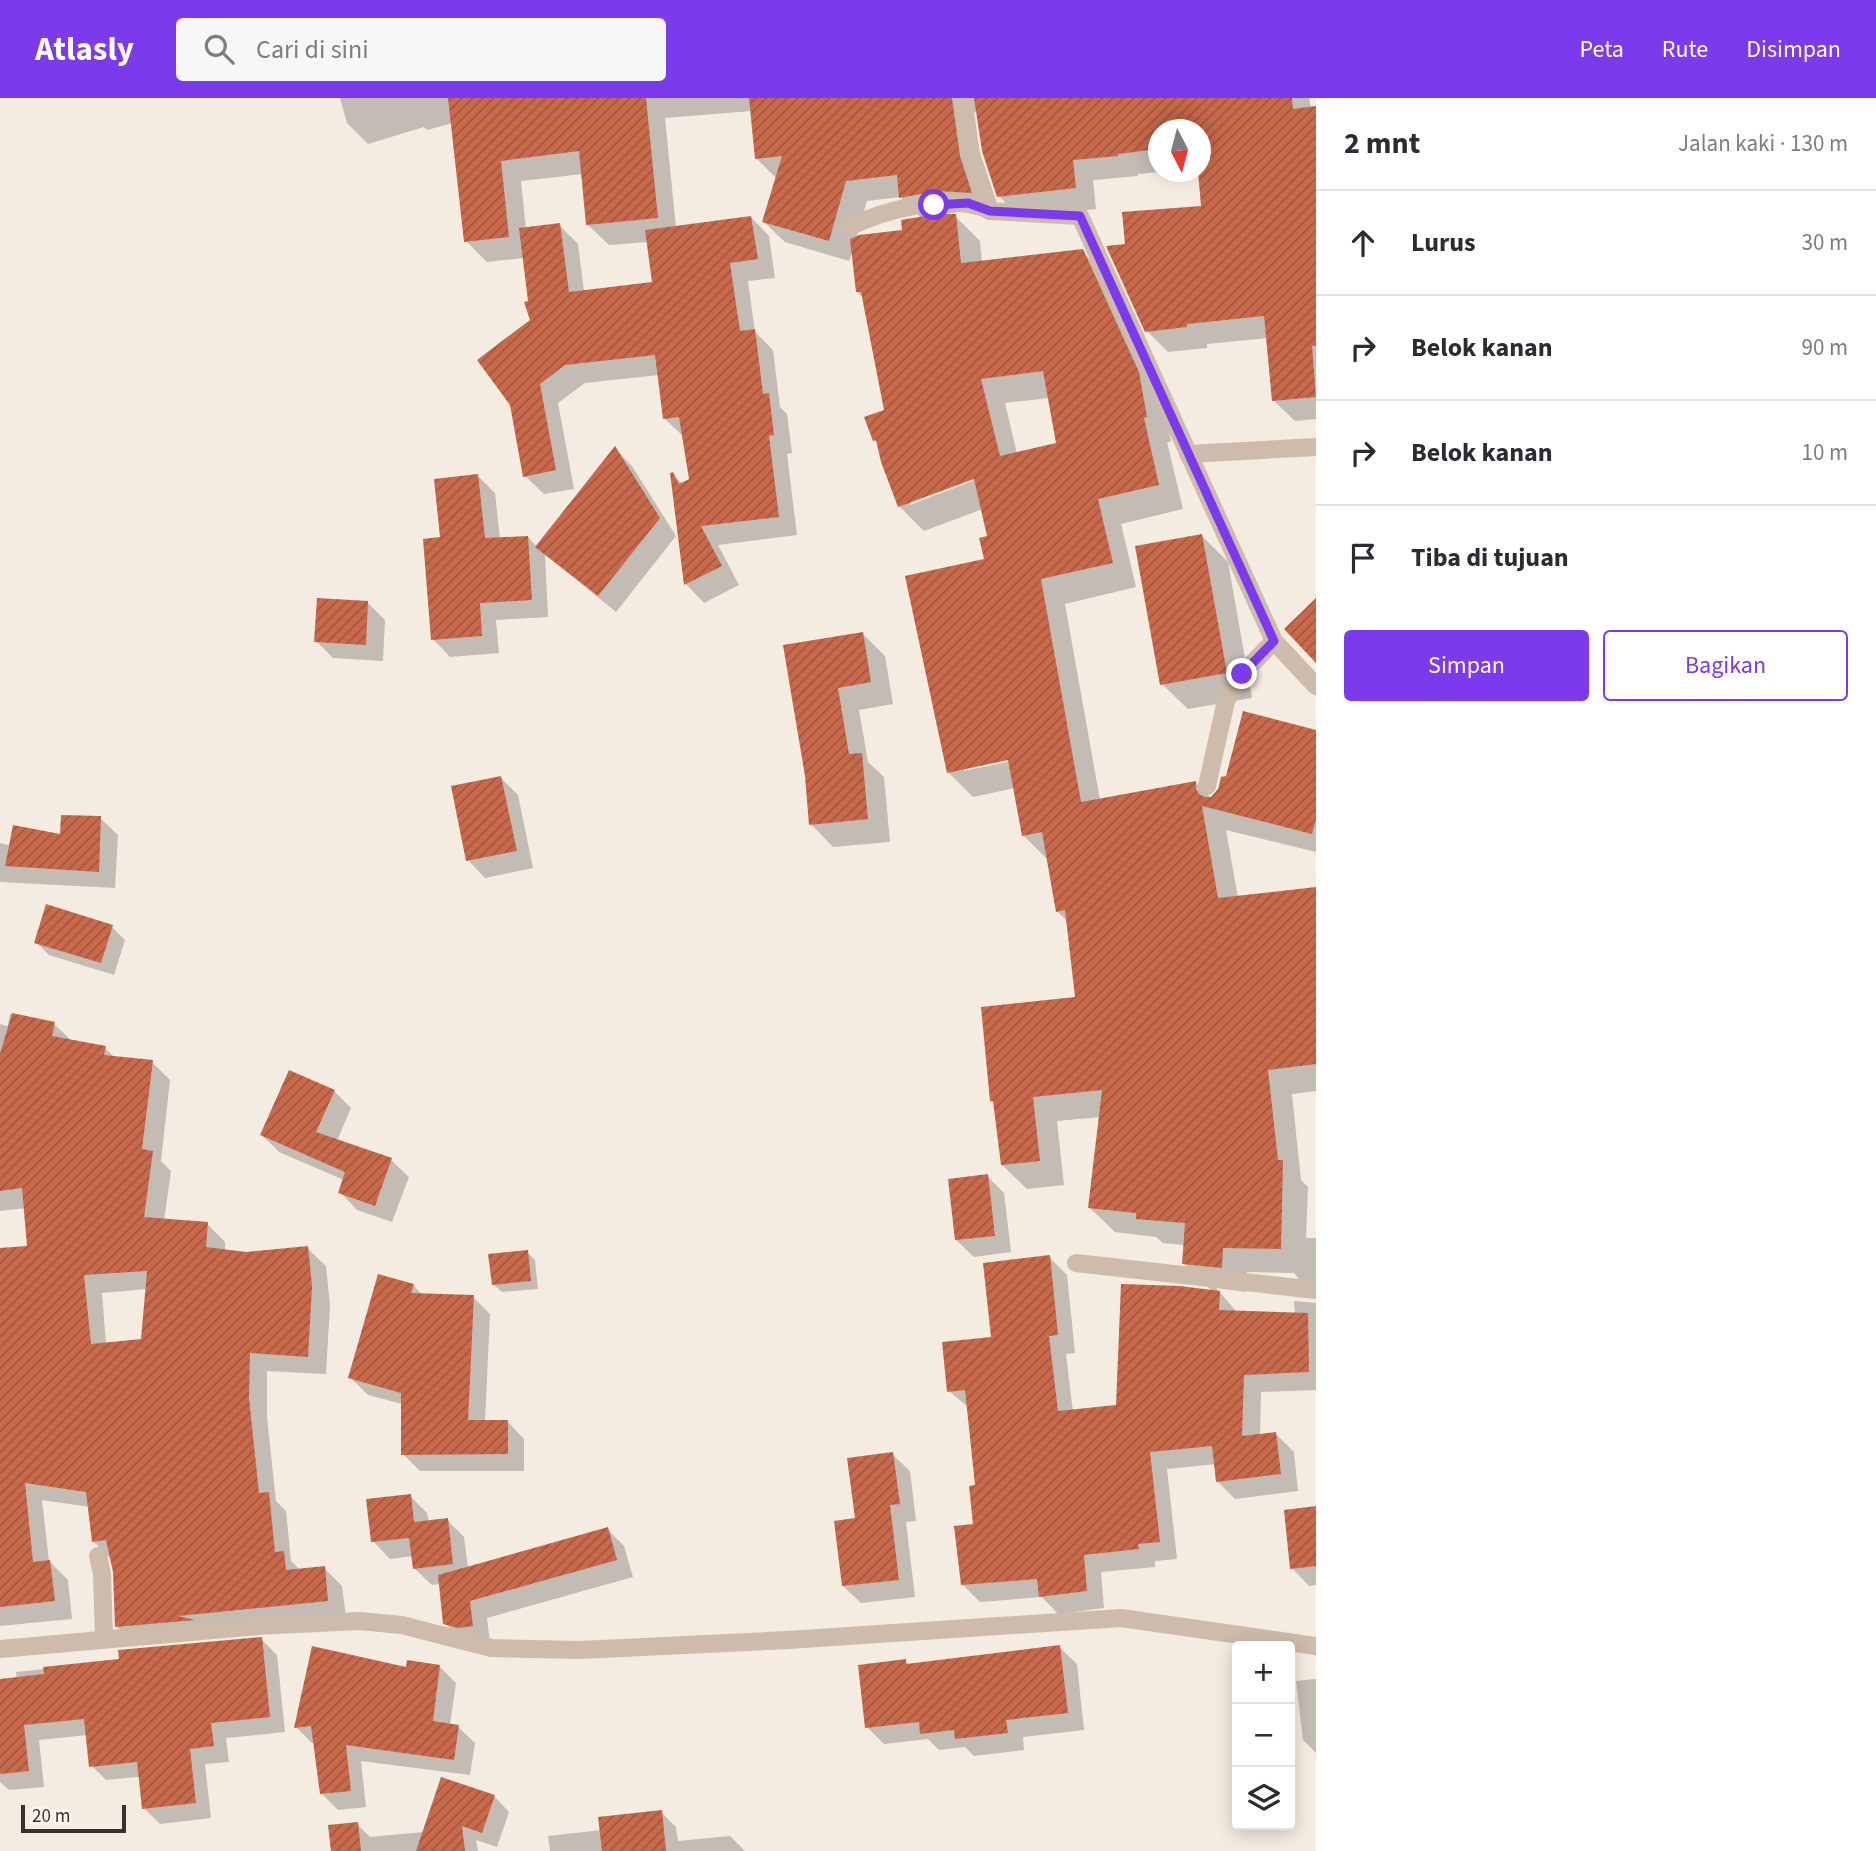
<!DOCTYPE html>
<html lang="id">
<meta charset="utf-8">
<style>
body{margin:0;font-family:"Source Sans 3",sans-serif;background:#f7f7f7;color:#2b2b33}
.controls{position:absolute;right:21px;bottom:21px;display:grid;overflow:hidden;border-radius:7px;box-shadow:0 4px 18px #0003}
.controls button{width:63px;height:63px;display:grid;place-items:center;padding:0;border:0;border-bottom:2px solid #e1e1e2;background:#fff;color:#2b2b33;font:35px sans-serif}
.compass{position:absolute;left:1148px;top:21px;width:63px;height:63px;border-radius:50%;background:#fff;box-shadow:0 4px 18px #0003;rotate:174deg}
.scale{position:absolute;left:21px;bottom:18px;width:105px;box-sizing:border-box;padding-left:7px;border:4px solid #3b302b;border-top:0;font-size:19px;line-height:24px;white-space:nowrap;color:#3b302b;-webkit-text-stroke:5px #fbf5ee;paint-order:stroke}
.stop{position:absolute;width:21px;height:21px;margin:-16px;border:5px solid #7c3aed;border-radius:50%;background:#fff}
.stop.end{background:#7c3aed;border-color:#fff;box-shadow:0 2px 7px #0008}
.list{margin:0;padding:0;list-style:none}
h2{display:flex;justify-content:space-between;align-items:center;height:91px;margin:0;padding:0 28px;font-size:30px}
h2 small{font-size:23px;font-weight:400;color:#7c7c81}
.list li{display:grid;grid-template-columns:46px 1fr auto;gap:21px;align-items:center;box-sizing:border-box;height:105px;padding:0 28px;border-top:2px solid #e1e1e2}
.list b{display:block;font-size:26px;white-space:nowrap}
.list em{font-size:23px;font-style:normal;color:#7c7c81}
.actions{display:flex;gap:14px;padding:21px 28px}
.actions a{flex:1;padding:16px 0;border:2px solid #7c3aed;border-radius:7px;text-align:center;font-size:24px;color:#7c3aed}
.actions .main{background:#7c3aed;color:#fff}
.icon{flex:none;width:38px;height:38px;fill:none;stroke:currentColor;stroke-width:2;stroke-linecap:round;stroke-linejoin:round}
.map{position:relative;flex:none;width:1316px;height:1753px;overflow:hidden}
header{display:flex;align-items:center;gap:42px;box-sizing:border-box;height:98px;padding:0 35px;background:#7c3aed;color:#fff}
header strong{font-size:33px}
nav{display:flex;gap:38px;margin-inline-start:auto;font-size:24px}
.search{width:490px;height:63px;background:#f7f7f7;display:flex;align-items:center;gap:18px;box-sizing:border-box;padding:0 24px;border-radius:7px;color:#7c7c81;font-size:26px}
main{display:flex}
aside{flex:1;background:#fff}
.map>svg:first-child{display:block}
</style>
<header>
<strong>Atlasly</strong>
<div class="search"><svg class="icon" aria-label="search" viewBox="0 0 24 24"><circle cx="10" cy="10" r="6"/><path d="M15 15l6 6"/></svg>Cari di sini</div>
<nav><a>Peta</a><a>Rute</a><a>Disimpan</a></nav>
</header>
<main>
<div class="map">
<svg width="1316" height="1753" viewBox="0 0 1316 1753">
<defs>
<pattern id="building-hatch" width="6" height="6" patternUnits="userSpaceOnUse" patternTransform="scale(1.75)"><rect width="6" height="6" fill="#c8694b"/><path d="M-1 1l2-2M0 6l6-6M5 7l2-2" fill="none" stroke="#a4573f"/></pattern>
</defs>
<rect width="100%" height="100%" fill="#f4ebe1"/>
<!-- shadow -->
<g fill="#0003" fill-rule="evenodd">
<path d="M340,0H1309L1311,10H1316V321L1295,323L1274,303L1268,240L1207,246V250L1168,254L1147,233L1127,148L1202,110L1200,74V32H1158L1160,74L1138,76V78L1093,82L1096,111L1020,119L999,98L978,12L973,16L972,24L992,116L959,114L946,116V118H955L980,143L982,165L1082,153L1107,178L1163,301L1171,344H1167L1183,411L1121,426L1136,489L1065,506L1100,702L1196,685L1212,701L1316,634V754L1226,732L1238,800L1316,790V993L1292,996L1301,1082L1308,1089L1306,1140H1316V1187L1303,1186L1294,1175L1247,1174L1246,1194L1216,1190L1237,1214L1295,1216L1294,1203L1316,1205V1292L1261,1294L1260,1338L1276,1336L1294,1354L1298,1393L1235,1401L1217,1383L1216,1366L1167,1371L1177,1461L1155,1463V1469L1101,1474L1104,1510L1058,1516L1042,1499L980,1504L962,1486L975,1428L977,1389L969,1310L949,1293L993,1240L1049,1159L1067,1177L1075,1255L1066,1256L1073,1314L1118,1309L1213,1194L1184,1165L1185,1147L1163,1145L1156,1139L1115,1134L1090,1110L1101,1019L1057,1023L1064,1087L1027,1091L1002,1067L995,1006L992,1003L1077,901L1068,824L1057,813L1048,762L1023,737L1015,690L973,699L948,674L989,439L983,411L924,433L899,408L879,346L874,342L886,313L864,200L857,194L853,152L849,163L785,144L764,124L777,81L756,60L752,13L665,20L676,130L751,119L769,138L775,180L748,183L755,234L773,252L780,309L787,316L792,355L787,356L797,437L718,447L739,487L704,505L686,486L672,377L683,386L691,382L684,339L664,320L659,277L585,285L558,305L574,391L544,396L525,378L532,223L524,160L487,164L466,143L453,25L427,32L424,29L368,46L347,25ZM583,76L588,127L609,147L648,144L654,185L584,193L578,146L559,127L526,131L521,83ZM901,99L922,121L904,133L856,140L867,103ZM1049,300L1058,347L1017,356L1005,305ZM981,376L983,379L910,407V403ZM1016,658L1017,662L964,673V669Z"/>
<polygon points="615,351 632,368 676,438 616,514 545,456 548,519 496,522 499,555 450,559 433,541 442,441 478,378 495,395 500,441 528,439 537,449"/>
<polygon points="1202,438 1228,464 1252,600 1188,611 1162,586"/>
<polygon points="368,505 385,522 383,563 333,560 316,543"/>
<polygon points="862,535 885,558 893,606 859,612 868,664 884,679 890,744 833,749 811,726 806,678 785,548"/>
<polygon points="501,680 518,697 533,770 485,780 468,762"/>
<polygon points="100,720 118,737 115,790 0,784 0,745 11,748 62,738"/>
<polygon points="112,829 125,842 114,877 49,857 36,844"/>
<path d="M10,916L54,926L73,944L105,950L115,960L152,964L170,982L161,1063L171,1073L164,1123L207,1126L225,1144V1153L246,1156L307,1150L326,1168L330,1207L326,1276L267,1273V1319L276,1403L286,1413L291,1463L301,1473L324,1470L342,1488L346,1520L135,1547L117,1529L115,1473L111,1461L93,1443L90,1409L42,1402L49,1463L68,1482L72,1521L0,1528V1151L28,1150L26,1110L0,1113V926L8,928ZM147,1191L142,1243L106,1246L102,1195Z"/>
<polygon points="334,993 351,1010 337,1043 391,1062 409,1079 392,1124 357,1112 340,1094 344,1082 279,1054 262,1037"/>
<polygon points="987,1078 1004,1095 1011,1154 974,1159 956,1142"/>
<polygon points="527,1154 535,1162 538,1191 502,1194 493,1186"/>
<polygon points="413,1187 422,1197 473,1199 490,1216 485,1324 507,1323 524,1341 524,1373 420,1373 403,1356 402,1306 368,1297 350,1279"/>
<polygon points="892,1356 910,1373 916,1423 906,1424 915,1499 861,1505 843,1488 857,1422"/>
<polygon points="410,1398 427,1415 429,1424 447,1422 464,1439 468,1470 607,1431 624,1448 633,1479 487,1520 490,1545 462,1543 445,1525 441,1486 432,1487 414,1470 413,1458 390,1461 373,1443"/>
<polygon points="1316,1410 1316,1487 1309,1488 1292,1470"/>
<polygon points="261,1541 277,1557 285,1634 226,1640 229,1664 205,1666 211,1720 160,1726 144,1710 157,1677 106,1682 90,1666 87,1637 39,1642 44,1689 9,1692 0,1684 0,1604 19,1602 16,1574 120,1563"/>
<polygon points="1059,1549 1077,1566 1084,1632 1023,1639 1024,1652 974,1658 965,1649 939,1652 928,1641 884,1646 867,1629 905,1563 910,1567"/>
<polygon points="440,1569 456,1585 450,1627 458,1629 475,1645 470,1677 361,1663 366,1709 338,1712 321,1695 315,1645 312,1645 296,1629 407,1571"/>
<polygon points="1316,1581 1316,1655 1303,1642 1296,1583"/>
<polygon points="494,1698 509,1714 497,1749 476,1742 478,1753 333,1753 330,1729 357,1726 370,1739 424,1734"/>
<polygon points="661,1714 676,1729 678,1743 730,1738 745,1753 550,1753 548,1738 602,1732"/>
</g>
<!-- building -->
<g fill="url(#building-hatch)" fill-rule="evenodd">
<polygon points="448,0 646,0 658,120 586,127 579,53 501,63 509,139 464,144"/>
<polygon points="749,0 952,0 960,58 972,95 937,93 899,100 897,77 846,83 829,143 762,124 782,58 755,61"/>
<polygon points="974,0 1292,0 1293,11 1316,8 1316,248 1312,248 1316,299 1272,303 1264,218 1187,226 1187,229 1145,234 1106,148 1125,146 1122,114 1201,108 1198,74 1200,74 1200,32 1158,32 1158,51 1118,56 1118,58 1073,62 1076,90 997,99 982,53"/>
<path d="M938,116H956L961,165L1083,151L1139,274L1147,319L1144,320L1159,387L1098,401L1113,465L1041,481L1081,704L1196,683V691L1199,696L1205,699H1211L1218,691L1221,679L1226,678L1243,613L1316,632V721L1312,736L1202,708L1218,800L1316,789V966L1268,972L1278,1062H1283L1281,1151L1223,1150L1222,1170L1182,1166L1185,1125L1136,1121V1115L1088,1110L1102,992L1033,999L1040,1063L1001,1067L993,1003H990L981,909L1075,899L1065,812L1056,814L1042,734L1022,738L1008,662L947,675L905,478L984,461L979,440L987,438L974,381L898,409L881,364L876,342L873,343L864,319L884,312L861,194H856L850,141L859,137L902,132L901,122ZM1043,273L1056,345L1000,358L981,281Z"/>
<polygon points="751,118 758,161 730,165 740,233 755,231 763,296 769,295 774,337 769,338 779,419 701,428 722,468 684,487 670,375 673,374 679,386 689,381 679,319 663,321 655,257 565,267 540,286 556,372 523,379 510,307 477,262 530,222 524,204 528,203 519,130 560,125 569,194 652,184 645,132"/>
<polygon points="615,348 660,420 598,498 535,449"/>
<polygon points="478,376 485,440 528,438 532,502 480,505 482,538 431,542 423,441 440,439 434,381"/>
<polygon points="1202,436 1227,575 1160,587 1135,448"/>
<polygon points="317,500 368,503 366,547 314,544"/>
<polygon points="1316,500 1316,565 1284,531"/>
<polygon points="863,534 871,584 838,590 849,656 862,655 868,721 809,727 805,678 783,547"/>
<polygon points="501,678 517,753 466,763 451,688"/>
<polygon points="61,717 101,718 99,774 5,768 13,727 60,736"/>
<polygon points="46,806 113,827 101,865 34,845"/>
<path d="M12,915L55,924L52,938L106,948L104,957L153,962L142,1051L153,1053L144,1119L208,1124L206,1149L246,1154L308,1148L312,1188L308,1259L250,1255L249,1300L259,1395L269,1394L275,1454L284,1453L286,1472L325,1468L328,1503L178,1518L195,1522L115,1529L113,1474L106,1442L92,1444L86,1394L25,1385L33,1464L50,1462L55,1503L0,1509V1150L27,1148L22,1090L0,1093V956ZM147,1173L141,1241L91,1246L84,1177Z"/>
<polygon points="289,972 335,992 316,1034 392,1060 375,1108 338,1095 345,1074 260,1037"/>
<polygon points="988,1076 995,1138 955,1142 948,1081"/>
<polygon points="528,1152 531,1183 492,1187 488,1156"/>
<polygon points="1050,1157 1058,1237 1049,1238 1058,1313 1116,1307 1121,1186 1180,1188 1220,1193 1219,1212 1308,1215 1309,1274 1244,1277 1242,1338 1276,1334 1281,1376 1216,1384 1212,1348 1150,1354 1160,1444 1138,1446 1139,1451 1084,1457 1087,1493 1039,1499 1037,1481 961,1487 954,1428 973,1426 969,1388 975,1387 965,1292 947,1294 942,1244 991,1239 983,1165"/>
<polygon points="378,1176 414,1186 411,1195 474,1197 468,1322 508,1322 508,1356 401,1357 401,1295 348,1280"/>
<polygon points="893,1354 900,1406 890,1407 899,1482 842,1488 834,1423 855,1420 847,1360"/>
<polygon points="411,1396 414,1424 448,1420 453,1466 413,1471 409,1440 371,1444 366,1401"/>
<polygon points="1316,1408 1316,1468 1290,1471 1284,1412"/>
<polygon points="608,1429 617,1462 470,1503 473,1528 458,1530 443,1526 438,1477"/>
<polygon points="262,1539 270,1619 211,1625 214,1648 190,1651 196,1705 142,1711 137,1664 89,1669 84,1621 24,1627 29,1673 0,1676 0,1581 44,1576 43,1569 119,1561 118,1552"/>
<polygon points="1060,1547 1068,1615 1006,1622 1008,1635 955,1641 954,1632 920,1636 919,1624 865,1630 858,1567 906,1561 906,1566"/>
<polygon points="312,1548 406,1569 407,1562 440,1567 433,1623 459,1627 454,1662 346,1647 351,1693 320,1696 311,1628 294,1630"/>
<polygon points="441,1679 495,1697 482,1735 462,1728 465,1753 416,1753"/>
<polygon points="662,1712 666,1753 602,1753 598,1719"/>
<polygon points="358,1724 361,1753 331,1753 328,1727"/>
</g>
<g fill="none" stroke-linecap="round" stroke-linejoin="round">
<!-- minor -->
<g stroke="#cdbbac" stroke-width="18">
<polyline points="963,0 971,56 990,113 1080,118 1274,543 1316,588"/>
<path d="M847,130C884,112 951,93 990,113"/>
<polyline points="1188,356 1316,349"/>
<polyline points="1207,688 1226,603 1242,576 1274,543"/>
<polyline points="1076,1165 1316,1192"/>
<polyline points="98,1458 102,1476 104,1540"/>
<polyline points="0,1551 257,1528 359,1523 402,1527 491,1550 580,1552 788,1542 1121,1520 1316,1548"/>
</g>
</g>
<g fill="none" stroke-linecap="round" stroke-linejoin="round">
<!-- route -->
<polyline stroke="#7c3aed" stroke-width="9" points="934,107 968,105 990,113 1080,118 1274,543 1242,576"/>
</g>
</svg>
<div class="controls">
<button>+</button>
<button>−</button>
<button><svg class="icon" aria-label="layers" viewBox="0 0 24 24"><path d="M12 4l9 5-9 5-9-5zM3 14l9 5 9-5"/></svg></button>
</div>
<svg class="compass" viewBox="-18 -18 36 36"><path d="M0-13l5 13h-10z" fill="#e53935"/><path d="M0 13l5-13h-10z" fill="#7c7c81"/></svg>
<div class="scale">20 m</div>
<div class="stop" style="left:934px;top:107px"></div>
<div class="stop end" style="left:1242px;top:576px"></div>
</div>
<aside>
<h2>2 mnt<small>Jalan kaki · 130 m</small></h2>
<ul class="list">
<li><svg class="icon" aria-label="ahead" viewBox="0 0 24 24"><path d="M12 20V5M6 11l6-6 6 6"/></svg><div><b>Lurus</b></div><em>30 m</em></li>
<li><svg class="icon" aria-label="right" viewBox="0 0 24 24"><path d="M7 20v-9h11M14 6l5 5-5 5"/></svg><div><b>Belok kanan</b></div><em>90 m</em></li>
<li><svg class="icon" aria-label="right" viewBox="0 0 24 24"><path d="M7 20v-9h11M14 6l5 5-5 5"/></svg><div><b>Belok kanan</b></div><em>10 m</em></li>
<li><svg class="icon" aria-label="arrive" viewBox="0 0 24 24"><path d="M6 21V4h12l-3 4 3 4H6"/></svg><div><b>Tiba di tujuan</b></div></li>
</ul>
<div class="actions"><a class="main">Simpan</a><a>Bagikan</a></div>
</aside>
</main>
